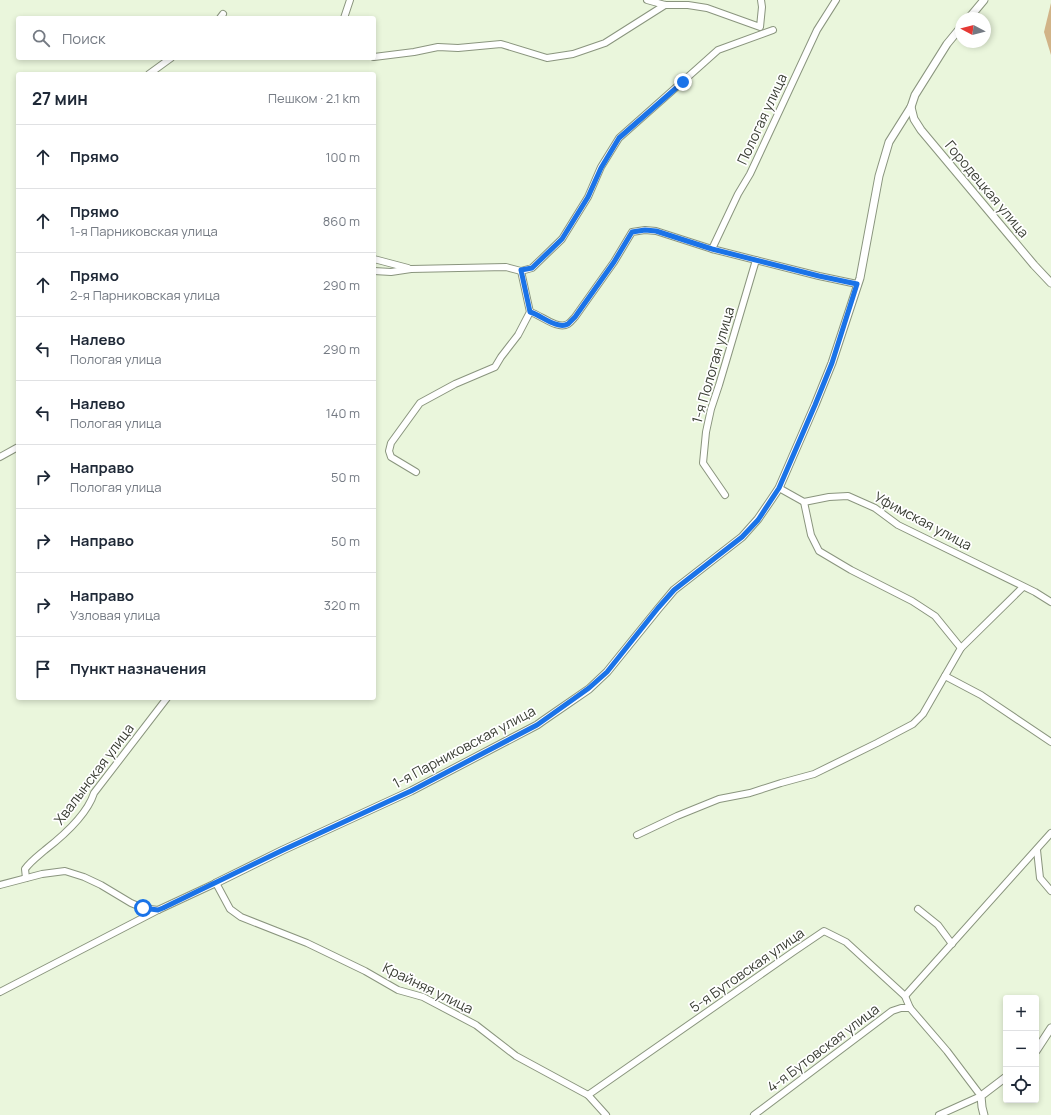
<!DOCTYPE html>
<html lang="ru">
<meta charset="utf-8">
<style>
body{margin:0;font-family:Manrope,sans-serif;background:#f6f6f7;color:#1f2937}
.controls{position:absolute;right:12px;bottom:12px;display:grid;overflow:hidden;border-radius:4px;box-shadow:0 2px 6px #0003}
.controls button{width:36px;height:36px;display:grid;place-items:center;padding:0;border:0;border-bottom:1px solid #e0e1e3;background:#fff;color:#1f2937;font:20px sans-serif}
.compass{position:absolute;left:955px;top:12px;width:36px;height:36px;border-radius:50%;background:#fff;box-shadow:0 2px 6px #0003;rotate:277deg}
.stop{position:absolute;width:12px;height:12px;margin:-9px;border:3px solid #1a73e8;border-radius:50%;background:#fff}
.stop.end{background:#1a73e8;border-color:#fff;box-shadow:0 1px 4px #0008}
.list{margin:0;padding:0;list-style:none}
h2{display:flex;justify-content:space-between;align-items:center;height:52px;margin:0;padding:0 16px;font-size:17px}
h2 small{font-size:13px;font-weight:400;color:#747a83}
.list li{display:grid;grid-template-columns:26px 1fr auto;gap:12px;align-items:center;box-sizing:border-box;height:64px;padding:0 16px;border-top:1px solid #e0e1e3}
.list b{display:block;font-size:15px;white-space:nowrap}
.list p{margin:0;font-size:13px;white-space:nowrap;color:#747a83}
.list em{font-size:13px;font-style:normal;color:#747a83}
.icon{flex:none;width:22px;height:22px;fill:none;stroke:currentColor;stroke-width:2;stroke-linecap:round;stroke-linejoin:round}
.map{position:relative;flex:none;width:1051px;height:1115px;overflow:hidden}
.search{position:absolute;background:#fff;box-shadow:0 2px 6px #0003;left:16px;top:16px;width:360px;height:44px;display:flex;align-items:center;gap:10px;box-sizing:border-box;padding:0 14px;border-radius:4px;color:#747a83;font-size:15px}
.panel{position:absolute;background:#fff;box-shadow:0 2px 6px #0003;left:16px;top:72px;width:360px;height:628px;border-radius:4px}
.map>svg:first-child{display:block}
</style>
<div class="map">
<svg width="1051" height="1115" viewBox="0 0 1051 1115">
<rect width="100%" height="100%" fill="#eaf6dc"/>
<!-- forest -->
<polygon fill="#d1b387" points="1051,3 1051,55 1044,32"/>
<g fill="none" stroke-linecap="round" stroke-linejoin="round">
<!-- minor casing -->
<g stroke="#8a957e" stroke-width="8">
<g id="minor">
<polyline points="647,0 665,5 688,5 707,8 760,27 762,7 761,0"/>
<polyline points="220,18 223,14"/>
<polyline points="344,18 350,0"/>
<polyline points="374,57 414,52 438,47 458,48 501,44 547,58 573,54 605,43 665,5"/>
<polyline points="149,74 171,58"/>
<polyline points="712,249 738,194 750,174 817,30 836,0"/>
<polyline points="374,259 408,268"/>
<polyline points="374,271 391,272 411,269 506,267 521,271 532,268 562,239 588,197 601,167 619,138 699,67 718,50 773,30"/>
<polyline points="521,271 530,312"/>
<path d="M530,312C541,315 557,330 568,324C571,322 573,319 575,317L614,262L632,232L645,230L656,231L712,249L819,276L857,284"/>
<polyline points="0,457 18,447"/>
<polyline points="416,472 391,457 389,451 391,443 420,403 455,384 495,367 501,357 518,335 530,312"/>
<polyline points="779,488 804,502 829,497 848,496 875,508 898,525 1035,592 1051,602"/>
<polyline points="725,495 703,463 706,432 711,409 719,385 756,260"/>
<polyline points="804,502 811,535 819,551 851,570 912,601 935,616 961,648"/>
<polyline points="945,676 981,695 1051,742"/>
<polyline points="637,835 677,816 719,799 750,793 781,783 814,774 877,743 913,724 923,714 961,648 1023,587"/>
<polyline points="1037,850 1040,878 1051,891"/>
<path d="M26,878L25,869C31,861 38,856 45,850C63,836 87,815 94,793L167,698"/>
<polyline points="0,885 42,874 65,871 84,877 101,885 131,903 143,908 158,910"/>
<polyline points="918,909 938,925 952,944"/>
<polyline points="0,992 158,910 216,883 230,909 241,917 307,943 365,971 398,990 423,997 476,1025 516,1056 588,1095 606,1115"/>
<polyline points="905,996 1051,833"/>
<polyline points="588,1095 793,952 824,931 846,942 905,996 910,1008 947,1051 981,1096 939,1115"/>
<polyline points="754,1115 892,1011 901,1008 910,1008"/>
</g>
</g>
<!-- tertiary casing -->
<g stroke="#8a957e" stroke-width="9">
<g id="tertiary">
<polyline points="969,18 984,0"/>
<polyline points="911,107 914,119 921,130 1034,265 1051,283"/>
<polyline points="216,883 283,850 411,791 537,725 544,720 589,689 607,672 658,609 674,590 742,537 758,519 771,500 779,488 815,405 832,363 860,278 879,176 889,142 911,107 915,95 947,44 961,27"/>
<polyline points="1036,1051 1051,1028"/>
<polyline points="984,1115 982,1107 981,1096 1006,1077"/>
</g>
</g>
<!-- minor -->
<use href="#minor" stroke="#fff" stroke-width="6"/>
<!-- tertiary -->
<use href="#tertiary" stroke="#fff" stroke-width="7"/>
</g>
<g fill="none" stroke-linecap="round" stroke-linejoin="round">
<!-- route -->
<path stroke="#1a73e8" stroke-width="5" d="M143,908L158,910L163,908L283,850L411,791L537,725L589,688L607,672L658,608L674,590L742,537L758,520L779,488L815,405L832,363L857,284L819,276L712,249L656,231L645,230L632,232L614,262L575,317C573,319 570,322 568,324C557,330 541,315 530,312L521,270L532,268L562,239L588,197L601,168L619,138L683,82"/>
</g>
<g text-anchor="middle" stroke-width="3.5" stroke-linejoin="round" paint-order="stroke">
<!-- street labels -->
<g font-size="14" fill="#3a3e34" stroke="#fff">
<text transform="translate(762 119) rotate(-65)" y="5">Пологая улица</text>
<text transform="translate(987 189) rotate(50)" y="5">Городецкая улица</text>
<text transform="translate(713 365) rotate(-74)" y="5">1-я Пологая улица</text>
<text transform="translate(923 521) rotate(28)" y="5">Уфимская улица</text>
<text transform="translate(464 747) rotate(-28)" y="5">1-я Парниковская улица</text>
<text transform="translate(94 774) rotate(-53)" y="5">Хвалынская улица</text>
<text transform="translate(747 970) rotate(-35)" y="5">5-я Бутовская улица</text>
<text transform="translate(428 988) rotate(26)" y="5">Крайняя улица</text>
<text transform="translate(823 1048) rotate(-37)" y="5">4-я Бутовская улица</text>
</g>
</g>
</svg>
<div class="controls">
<button>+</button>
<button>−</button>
<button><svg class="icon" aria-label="locate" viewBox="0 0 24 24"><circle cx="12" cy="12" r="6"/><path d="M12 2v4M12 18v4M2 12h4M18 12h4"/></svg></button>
</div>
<svg class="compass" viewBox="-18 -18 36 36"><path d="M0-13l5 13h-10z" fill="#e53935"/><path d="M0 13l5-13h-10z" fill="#747a83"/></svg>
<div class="stop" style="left:143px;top:908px"></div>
<div class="stop end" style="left:683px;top:82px"></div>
<div class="search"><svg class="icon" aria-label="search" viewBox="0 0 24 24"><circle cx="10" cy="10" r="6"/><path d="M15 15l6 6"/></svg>Поиск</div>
<section class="panel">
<h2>27 мин<small>Пешком · 2.1 km</small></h2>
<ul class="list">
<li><svg class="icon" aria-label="ahead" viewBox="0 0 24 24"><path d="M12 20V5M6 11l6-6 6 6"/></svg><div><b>Прямо</b></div><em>100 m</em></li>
<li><svg class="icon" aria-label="ahead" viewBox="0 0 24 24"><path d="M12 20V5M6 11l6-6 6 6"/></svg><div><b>Прямо</b><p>1-я Парниковская улица</p></div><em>860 m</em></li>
<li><svg class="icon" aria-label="ahead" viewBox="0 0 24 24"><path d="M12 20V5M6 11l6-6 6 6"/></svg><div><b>Прямо</b><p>2-я Парниковская улица</p></div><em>290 m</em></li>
<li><svg class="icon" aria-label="left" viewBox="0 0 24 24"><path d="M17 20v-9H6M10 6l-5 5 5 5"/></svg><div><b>Налево</b><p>Пологая улица</p></div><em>290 m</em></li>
<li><svg class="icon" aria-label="left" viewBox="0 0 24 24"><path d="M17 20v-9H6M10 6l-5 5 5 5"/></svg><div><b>Налево</b><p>Пологая улица</p></div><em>140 m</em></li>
<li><svg class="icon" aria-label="right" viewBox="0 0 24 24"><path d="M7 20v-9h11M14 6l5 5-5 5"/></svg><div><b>Направо</b><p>Пологая улица</p></div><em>50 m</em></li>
<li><svg class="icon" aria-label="right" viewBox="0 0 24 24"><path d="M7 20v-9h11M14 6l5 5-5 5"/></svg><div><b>Направо</b></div><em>50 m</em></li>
<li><svg class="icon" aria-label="right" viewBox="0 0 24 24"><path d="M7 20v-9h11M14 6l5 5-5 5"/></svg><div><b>Направо</b><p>Узловая улица</p></div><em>320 m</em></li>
<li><svg class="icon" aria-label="arrive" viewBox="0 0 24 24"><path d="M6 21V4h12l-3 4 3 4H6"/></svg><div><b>Пункт назначения</b></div></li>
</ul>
</section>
</div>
